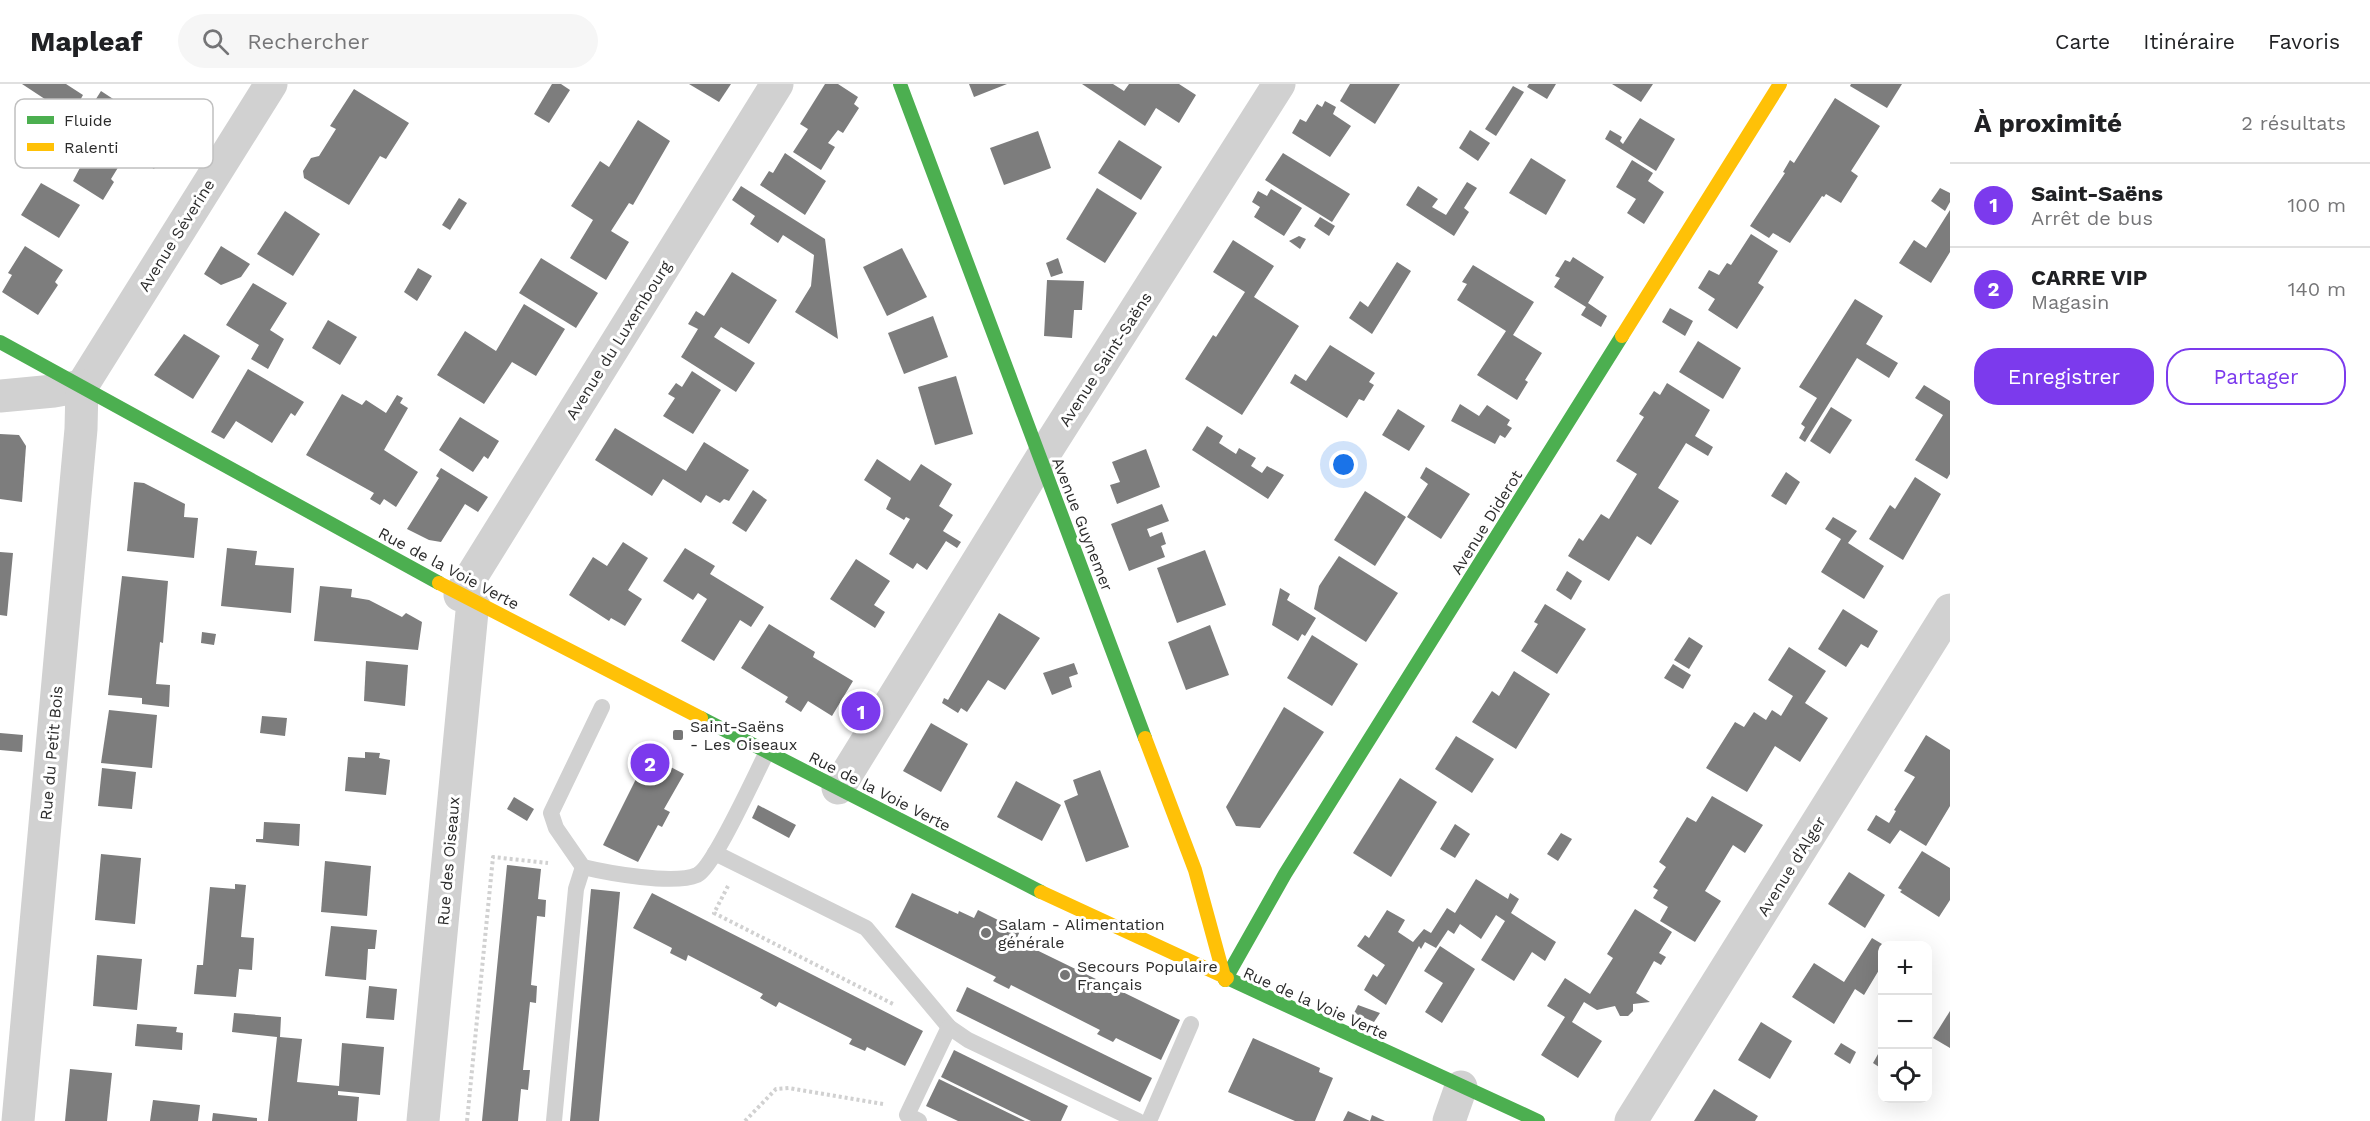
<!DOCTYPE html>
<html lang="fr">
<meta charset="utf-8">
<style>
body{margin:0;font-family:"Work Sans",sans-serif;background:#f6f6f6;color:#202124}
.controls{position:absolute;right:18px;bottom:18px;display:grid;overflow:hidden;border-radius:12px;box-shadow:0 6px 24px #0002}
.controls button{width:54px;height:54px;display:grid;place-items:center;padding:0;border:0;border-bottom:2px solid #e0e0e0;background:#fff;color:#202124;font:30px sans-serif}
.you{position:absolute;left:1344px;top:381px;width:21px;height:21px;margin:-15px;border:4px solid #fff;border-radius:50%;background:#1a73e8;box-shadow:0 0 0 9px #1a73e833}
.badge{display:grid;place-items:center;width:39px;height:39px;border-radius:50%;background:#7c3aed;color:#fff;font-size:20px;font-weight:700}
.pin{position:absolute;translate:-50% -50%;border:3px solid #fff;box-shadow:0 2px 6px #0006}
.list{margin:0;padding:0;list-style:none}
h2{display:flex;justify-content:space-between;align-items:center;height:78px;margin:0;padding:0 24px;font-size:26px}
h2 small{font-size:20px;font-weight:400;color:#757577}
.list li{display:grid;grid-template-columns:39px 1fr auto;gap:18px;align-items:center;box-sizing:border-box;height:84px;padding:0 24px;border-top:2px solid #e0e0e0}
.list b{display:block;font-size:22px;white-space:nowrap}
.list p{margin:0;font-size:20px;white-space:nowrap;color:#757577}
.list em{font-size:20px;font-style:normal;color:#757577}
.actions{display:flex;gap:12px;padding:18px 24px}
.actions a{flex:1;padding:14px 0;border:2px solid #7c3aed;border-radius:24px;text-align:center;font-size:21px;color:#7c3aed}
.actions .main{background:#7c3aed;color:#fff}
.icon{flex:none;width:33px;height:33px;fill:none;stroke:currentColor;stroke-width:2;stroke-linecap:round;stroke-linejoin:round}
.map{position:relative;flex:none;width:1950px;height:1037px;overflow:hidden}
header{display:flex;align-items:center;gap:36px;box-sizing:border-box;height:84px;padding:0 30px;background:#fff;border-bottom:2px solid #e0e0e0}
header strong{font-size:28px}
nav{display:flex;gap:33px;margin-inline-start:auto;font-size:21px}
.search{width:420px;height:54px;background:#f6f6f6;display:flex;align-items:center;gap:15px;box-sizing:border-box;padding:0 21px;border-radius:33px;color:#757577;font-size:22px}
main{display:flex}
aside{flex:1;background:#fff}
.map>svg:first-child{display:block}
</style>
<header>
<strong>Mapleaf</strong>
<div class="search"><svg class="icon" aria-label="search" viewBox="0 0 24 24"><circle cx="10" cy="10" r="6"/><path d="M15 15l6 6"/></svg>Rechercher</div>
<nav><a>Carte</a><a>Itinéraire</a><a>Favoris</a></nav>
</header>
<main>
<div class="map">
<svg width="1950" height="1037" viewBox="0 0 1950 1037">
<rect width="100%" height="100%" fill="#fff"/>
<!-- building -->
<g fill="#7d7d7d">
<polygon points="22,0 66,0 83,11 78,20 89,26 101,7 133,28 113,60 127,69 111,95 114,98 103,116 73,97 83,78 82,75 98,50"/>
<polygon points="552,0 561,0 570,6 549,39 534,30"/>
<polygon points="689,0 731,0 719,18"/>
<polygon points="825,0 838,0 858,13 854,20 859,24 843,49 838,46 828,59 835,63 821,86 793,68 808,45 800,40"/>
<polygon points="969,0 1007,0 974,13"/>
<polygon points="1082,0 1113,0 1124,7 1129,0 1179,0 1196,11 1179,39 1156,24 1145,42"/>
<polygon points="1350,0 1400,0 1375,40 1340,17"/>
<polygon points="1529,0 1556,0 1547,15 1527,3"/>
<polygon points="1612,0 1653,0 1641,18"/>
<polygon points="1851,0 1902,0 1887,24 1850,2"/>
<polygon points="1513,2 1524,8 1496,52 1485,45"/>
<polygon points="354,5 409,39 386,75 380,72 349,121 304,94 303,87 311,74 319,72 336,45 330,42"/>
<polygon points="1835,14 1880,42 1851,87 1858,92 1841,119 1826,110 1824,113 1822,112 1790,159 1773,149 1769,154 1750,142 1785,89 1783,88 1790,76 1794,79"/>
<polygon points="1325,17 1336,23 1333,30 1351,42 1330,73 1292,49 1300,35 1306,38 1317,20 1322,23"/>
<polygon points="1640,34 1675,55 1656,87 1605,55 1610,46 1622,53 1620,57 1623,60"/>
<polygon points="638,36 670,57 633,121 629,119 611,147 629,158 606,196 570,174 593,136 571,122 600,77 609,83"/>
<polygon points="1470,46 1490,59 1478,77 1459,64"/>
<polygon points="1038,47 1051,84 1004,101 990,64"/>
<polygon points="150,52 167,65 154,85 136,74"/>
<polygon points="1119,56 1162,83 1141,116 1098,89"/>
<polygon points="785,69 826,97 805,131 760,101 769,87 773,89"/>
<polygon points="1283,69 1350,110 1332,138 1265,96"/>
<polygon points="1531,74 1566,96 1546,131 1509,109"/>
<polygon points="1632,76 1653,89 1648,97 1664,108 1644,140 1627,129 1636,115 1616,103"/>
<polygon points="1467,98 1477,104 1464,124 1469,128 1454,152 1406,121 1418,102 1438,115 1432,123 1446,131"/>
<polygon points="41,99 80,121 59,154 21,131"/>
<polygon points="741,102 825,155 838,255 795,228 811,202 814,171 783,151 778,159 750,140 755,132 732,116"/>
<polygon points="1097,104 1137,129 1105,179 1066,155"/>
<polygon points="1940,104 1950,109 1950,118 1945,127 1931,117"/>
<polygon points="1271,105 1302,124 1284,152 1254,133 1260,123 1252,118 1258,107 1267,112"/>
<polygon points="459,114 467,119 450,146 442,141"/>
<polygon points="1950,126 1950,168 1931,199 1899,179 1914,156 1926,164"/>
<polygon points="285,127 320,150 293,192 257,170"/>
<polygon points="1320,133 1335,142 1329,152 1314,142"/>
<polygon points="1751,150 1778,167 1758,199 1764,203 1737,245 1708,226 1715,215 1698,204 1709,186 1719,191 1727,179 1731,181"/>
<polygon points="1299,152 1306,155 1300,165 1289,157"/>
<polygon points="1233,156 1274,182 1254,213 1299,242 1242,331 1185,295 1213,251 1216,253 1245,208 1213,188"/>
<polygon points="25,162 63,186 55,198 58,201 38,231 2,208 12,191 8,189"/>
<polygon points="221,162 250,180 241,193 221,201 204,190"/>
<polygon points="902,164 927,213 887,232 863,183"/>
<polygon points="1573,173 1604,193 1588,219 1607,232 1601,243 1581,231 1586,223 1554,203 1560,194 1555,192 1565,176 1570,178"/>
<polygon points="541,174 598,209 576,244 519,209"/>
<polygon points="1058,174 1063,189 1051,193 1046,179"/>
<polygon points="1397,178 1411,187 1372,250 1349,234 1360,217 1368,223"/>
<polygon points="1473,181 1534,218 1513,251 1542,269 1525,296 1528,298 1517,316 1477,291 1506,247 1457,216 1467,200 1462,198"/>
<polygon points="418,184 432,192 417,217 404,208"/>
<polygon points="732,188 777,216 749,260 721,243 714,253 755,279 736,308 681,273 698,245 688,240 696,227 704,232"/>
<polygon points="1047,196 1084,197 1082,226 1074,226 1072,254 1044,252"/>
<polygon points="253,199 287,219 270,246 284,255 268,285 251,275 259,261 226,241"/>
<polygon points="1855,215 1883,232 1866,260 1898,279 1889,294 1857,274 1805,358 1799,354 1805,343 1801,340 1817,314 1799,303"/>
<polygon points="524,220 565,245 536,292 512,278 484,320 437,291 465,247 496,267"/>
<polygon points="1670,224 1693,237 1685,252 1662,238"/>
<polygon points="933,232 948,273 904,290 888,249"/>
<polygon points="328,236 357,253 340,281 312,264"/>
<polygon points="184,250 220,272 193,315 154,291"/>
<polygon points="1698,257 1741,284 1723,315 1679,288"/>
<polygon points="1330,261 1375,289 1369,298 1374,301 1364,317 1359,315 1347,334 1290,299 1295,290 1306,297"/>
<polygon points="248,285 304,318 295,332 291,329 272,359 236,337 224,355 211,348"/>
<polygon points="692,287 721,306 693,350 663,332 675,314 668,310 676,299 682,303"/>
<polygon points="956,292 973,350 935,361 918,303"/>
<polygon points="1667,299 1710,326 1695,352 1713,363 1708,372 1686,359 1658,404 1679,417 1651,461 1637,452 1609,497 1568,472 1579,454 1583,457 1601,430 1609,435 1637,390 1616,377 1644,333 1639,330 1654,307 1660,311"/>
<polygon points="1924,301 1950,317 1950,390 1947,395 1915,376 1943,331 1915,314"/>
<polygon points="342,310 362,321 366,316 386,329 397,311 403,314 400,319 408,324 384,366 418,388 396,423 384,415 380,421 370,415 374,409 306,371"/>
<polygon points="1460,320 1479,332 1487,321 1510,336 1507,341 1512,344 1505,354 1500,351 1495,360 1451,337"/>
<polygon points="1831,323 1852,336 1830,370 1810,357"/>
<polygon points="1398,325 1425,342 1409,367 1382,351"/>
<polygon points="460,333 499,357 488,375 484,372 473,388 439,366"/>
<polygon points="1207,342 1223,352 1219,359 1236,370 1239,364 1256,374 1251,382 1262,389 1267,382 1284,391 1268,415 1192,366"/>
<polygon points="615,344 686,387 704,358 749,386 729,417 724,415 720,419 706,411 701,419 663,395 652,412 595,376"/>
<polygon points="0,350 19,351 26,362 22,418 0,415"/>
<polygon points="1146,365 1160,403 1117,420 1110,401 1120,398 1112,378"/>
<polygon points="877,375 910,397 921,380 952,400 939,422 953,431 943,447 961,458 957,464 946,457 927,486 917,479 913,485 889,470 910,435 906,433 904,436 886,425 891,414 864,396"/>
<polygon points="1426,383 1470,410 1441,455 1407,433 1428,400 1420,394"/>
<polygon points="441,384 488,413 478,428 465,420 441,458 429,456 407,445 439,394 436,392"/>
<polygon points="1786,388 1800,398 1786,421 1771,412"/>
<polygon points="1915,393 1941,410 1903,476 1869,455 1890,421 1895,425"/>
<polygon points="134,398 144,399 185,420 184,433 198,434 194,474 127,467"/>
<polygon points="753,406 767,416 746,448 732,439"/>
<polygon points="1365,407 1406,433 1375,482 1334,456"/>
<polygon points="1162,420 1169,437 1147,445 1150,453 1162,448 1166,460 1161,462 1165,473 1129,487 1111,440"/>
<polygon points="1833,433 1857,447 1848,459 1884,482 1864,515 1821,488 1841,455 1825,445"/>
<polygon points="623,458 648,474 628,506 642,515 625,542 611,534 609,537 569,511 593,473 607,482"/>
<polygon points="227,464 257,467 255,481 294,484 291,529 221,522"/>
<polygon points="685,464 715,482 710,490 764,523 751,543 740,536 714,577 681,557 707,515 698,509 693,516 663,497"/>
<polygon points="1205,466 1226,521 1177,539 1157,484"/>
<polygon points="0,468 13,469 7,532 0,531"/>
<polygon points="1339,472 1398,509 1366,558 1314,525 1319,502"/>
<polygon points="856,475 890,497 874,521 885,528 875,544 830,515"/>
<polygon points="1567,487 1582,497 1571,516 1556,506"/>
<polygon points="122,492 168,497 163,559 160,558 156,600 170,601 169,623 142,620 142,614 108,611"/>
<polygon points="320,502 352,505 351,513 369,516 402,533 406,529 422,538 418,566 314,557"/>
<polygon points="1280,504 1290,510 1287,516 1316,534 1305,552 1302,550 1298,557 1272,541"/>
<polygon points="1545,520 1586,545 1557,590 1521,567 1538,540 1534,538"/>
<polygon points="1843,525 1878,547 1868,564 1861,560 1846,583 1818,565"/>
<polygon points="999,529 1040,554 1005,606 988,596 967,628 961,624 958,629 942,619 944,614 948,616"/>
<polygon points="769,540 815,568 813,573 853,597 832,632 808,617 801,628 785,618 788,613 741,584"/>
<polygon points="1210,541 1229,591 1186,606 1168,558"/>
<polygon points="202,548 216,550 214,561 201,559"/>
<polygon points="1312,551 1358,580 1332,622 1287,594"/>
<polygon points="1689,553 1703,562 1689,585 1674,576"/>
<polygon points="1789,563 1826,587 1805,619 1828,634 1800,678 1775,662 1747,708 1706,684 1735,638 1744,643 1754,628 1766,636 1772,626 1781,632 1793,612 1768,596"/>
<polygon points="366,577 408,581 405,622 364,617"/>
<polygon points="1074,579 1078,590 1069,593 1072,603 1052,611 1043,589"/>
<polygon points="1673,580 1691,591 1683,605 1664,594"/>
<polygon points="1514,587 1550,610 1516,665 1472,638 1492,607 1499,612"/>
<polygon points="1284,623 1324,648 1260,744 1236,742 1226,723"/>
<polygon points="109,626 157,631 152,684 101,679"/>
<polygon points="262,632 287,634 285,652 260,649"/>
<polygon points="931,639 968,660 941,708 903,687"/>
<polygon points="0,649 23,651 22,668 0,666"/>
<polygon points="1926,651 1950,666 1950,722 1926,762 1900,746 1890,760 1867,746 1876,731 1889,739 1896,727 1894,726 1915,693 1904,687"/>
<polygon points="1456,652 1494,675 1472,709 1435,685"/>
<polygon points="365,668 380,669 379,674 390,676 386,711 345,707 348,673 365,674"/>
<polygon points="648,671 684,690 664,725 670,728 662,743 658,741 638,778 603,761"/>
<polygon points="102,684 136,688 132,725 98,722"/>
<polygon points="1100,686 1129,763 1086,778 1064,717 1078,711 1073,696"/>
<polygon points="1400,694 1437,718 1391,793 1353,769"/>
<polygon points="1016,697 1061,721 1042,757 997,733"/>
<polygon points="1712,712 1763,741 1745,769 1733,761 1705,807 1721,817 1695,858 1660,837 1668,823 1653,814 1658,806 1653,803 1666,783 1659,778 1687,733 1696,738"/>
<polygon points="514,713 534,725 527,737 507,725"/>
<polygon points="758,721 796,741 789,754 752,734"/>
<polygon points="264,738 300,740 299,762 256,758 256,755 263,755"/>
<polygon points="1455,740 1470,750 1455,774 1440,765"/>
<polygon points="1561,749 1572,755 1558,777 1547,770"/>
<polygon points="1922,767 1950,784 1950,816 1939,833 1900,808 1902,806 1898,804"/>
<polygon points="101,770 141,774 135,840 95,836"/>
<polygon points="325,777 371,782 367,832 321,828"/>
<polygon points="507,781 541,785 538,815 546,816 545,833 537,832 531,901 537,902 536,919 530,918 523,986 530,986 528,1006 521,1005 518,1037 482,1037"/>
<polygon points="1849,788 1885,811 1865,844 1828,820"/>
<polygon points="1476,795 1508,815 1510,809 1519,815 1511,829 1556,858 1545,877 1532,868 1514,897 1481,876 1505,837 1496,831 1481,855 1460,840 1454,850 1448,846 1436,864 1425,858 1421,865 1419,862 1386,921 1364,906 1373,890 1377,893 1385,881 1357,862 1365,851 1369,854 1387,826 1405,836 1398,848 1413,858 1424,845 1431,849 1447,824 1455,829"/>
<polygon points="235,800 246,801 241,853 254,854 252,886 239,885 236,913 194,910 197,881 203,881 210,803 235,805"/>
<polygon points="591,805 620,808 599,1037 570,1037"/>
<polygon points="652,809 923,947 905,982 867,963 865,967 849,960 852,955 779,918 776,923 760,914 763,910 688,871 686,877 670,869 672,864 633,844"/>
<polygon points="912,809 958,830 959,827 974,834 978,826 1020,847 1016,856 1180,936 1161,976 1116,954 1113,958 1097,950 1100,946 1011,901 1009,905 993,897 996,893 895,843"/>
<polygon points="1635,825 1672,848 1659,869 1666,873 1661,881 1654,877 1636,909 1650,918 1633,920 1633,927 1628,932 1620,932 1615,922 1597,926 1584,918 1572,938 1602,957 1578,994 1541,971 1565,933 1547,922 1565,894 1590,910 1613,874 1607,870"/>
<polygon points="331,842 377,846 375,865 368,865 366,896 325,892"/>
<polygon points="1872,854 1882,860 1882,881 1864,911 1855,905 1834,940 1792,913 1814,879 1844,898"/>
<polygon points="1440,862 1475,885 1442,939 1425,928 1443,899 1424,887"/>
<polygon points="97,871 142,875 137,926 93,922"/>
<polygon points="369,902 397,905 394,936 366,934"/>
<polygon points="967,903 1152,994 1140,1018 956,927"/>
<polygon points="1358,921 1380,929 1374,938 1354,929"/>
<polygon points="1950,927 1950,964 1933,954"/>
<polygon points="234,929 281,933 280,953 302,955 297,998 339,1002 342,959 384,963 380,1011 338,1007 338,1011 359,1013 357,1037 268,1037 277,953 232,948"/>
<polygon points="1761,938 1792,957 1770,995 1738,976"/>
<polygon points="137,940 177,943 176,948 183,949 182,966 135,962"/>
<polygon points="1253,954 1320,984 1319,988 1333,994 1315,1037 1295,1037 1228,1008"/>
<polygon points="1841,959 1856,968 1850,980 1834,970"/>
<polygon points="1882,963 1882,985 1873,979"/>
<polygon points="954,966 1068,1022 1061,1037 1031,1037 941,993"/>
<polygon points="70,985 112,989 107,1037 65,1037"/>
<polygon points="939,995 1025,1037 958,1037 926,1022"/>
<polygon points="1714,1005 1758,1032 1755,1037 1694,1037"/>
<polygon points="153,1016 200,1021 198,1037 150,1037"/>
<polygon points="1348,1027 1370,1037 1372,1031 1385,1037 1343,1037"/>
<polygon points="213,1029 257,1034 257,1037 212,1037"/>
</g>
<g fill="none" stroke-linecap="round" stroke-linejoin="round">
<!-- path -->
<g stroke="#d1d1d1" stroke-width="4" stroke-dasharray="3 3" stroke-linecap="butt">
<polyline points="728,802 714,829 895,921"/>
<polyline points="467,1037 493,773 548,779"/>
<polyline points="745,1037 776,1005 789,1004 883,1020"/>
</g>
<!-- lane -->
<g stroke="#d1d1d1" stroke-width="16">
<path d="M602,623L551,729L556,744L583,783C608,789 674,801 697,791C714,783 756,689 767,668"/>
<polyline points="715,769 866,844 949,943 968,956 1138,1037"/>
<polyline points="554,1037 576,805 583,783"/>
<polyline points="919,1037 907,1031 949,943"/>
<polyline points="1149,1037 1191,940"/>
</g>
<!-- street -->
<g stroke="#d1d1d1" stroke-width="33">
<polyline points="82,302 271,0"/>
<polyline points="0,312 54,307 82,302"/>
<polyline points="460,511 777,0"/>
<polyline points="838,704 1041,375 1279,0"/>
<polyline points="18,1037 81,345 82,302"/>
<polyline points="423,1037 473,517"/>
<polyline points="1449,1037 1461,1003"/>
<polyline points="1631,1037 1950,526"/>
</g>
<!-- fast -->
<g stroke="#4caf50" stroke-width="14">
<polyline points="900,0 1145,654"/>
<polyline points="0,258 439,499"/>
<polyline points="701,634 1041,808"/>
<polyline points="1227,894 1538,1037"/>
<polyline points="1225,896 1285,790 1622,252"/>
</g>
<!-- slow -->
<g stroke="#ffc107" stroke-width="14">
<polyline points="1622,252 1780,0"/>
<polyline points="439,499 701,634"/>
<polyline points="1145,654 1195,786 1225,896"/>
<polyline points="1041,808 1227,894"/>
</g>
</g>
<!-- markers -->
<g fill="#767676" stroke="#fff" stroke-width="2">
<rect x="672" y="645" width="12" height="12" rx="3"/>
<circle cx="986" cy="849" r="6"/>
<circle cx="1065" cy="891" r="6"/>
</g>
<g text-anchor="middle" stroke-width="6" stroke-linejoin="round" paint-order="stroke">
<!-- street labels -->
<g font-size="16" fill="#2c2c2c" stroke="#fff">
<text transform="translate(176 151) rotate(-58)" y="6">Avenue Séverine</text>
<text transform="translate(618 256) rotate(-58)" y="6">Avenue du Luxembourg</text>
<text transform="translate(1105 275) rotate(-57)" y="6">Avenue Saint-Saëns</text>
<text transform="translate(1486 438) rotate(-58)" y="6">Avenue Diderot</text>
<text transform="translate(1083 440) rotate(69)" y="6">Avenue Guynemer</text>
<text transform="translate(449 484) rotate(28)" y="6">Rue de la Voie Verte</text>
<text transform="translate(51 669) rotate(-85)" y="6">Rue du Petit Bois</text>
<text transform="translate(880 707) rotate(27)" y="6">Rue de la Voie Verte</text>
<text transform="translate(448 777) rotate(-85)" y="6">Rue des Oiseaux</text>
<text transform="translate(1791 782) rotate(-58)" y="6">Avenue d'Alger</text>
<text transform="translate(1316 919) rotate(24)" y="6">Rue de la Voie Verte</text>
</g>
<!-- poi labels -->
<g font-size="16" fill="#2c2c2c" stroke="#fff" text-anchor="start">
<text x="690" y="648">Saint-Saëns<tspan x="690" dy="18">- Les Oiseaux</tspan></text>
<text x="998" y="846">Salam - Alimentation<tspan x="998" dy="18">générale</tspan></text>
<text x="1077" y="888">Secours Populaire<tspan x="1077" dy="18">Français</tspan></text>
</g>
</g>
<!-- legend -->
<rect x="15" y="15" width="198" height="69" rx="9" fill="#fff" stroke="#c0c0c0" stroke-width="1.5"/>
<rect x="27" y="32" width="27" height="8" fill="#4caf50"/>
<rect x="27" y="59" width="27" height="8" fill="#ffc107"/>
<g font-size="16" fill="#2c2c2c">
<text x="64" y="42">Fluide</text>
<text x="64" y="69">Ralenti</text>
</g>
</svg>
<div class="controls">
<button>+</button>
<button>−</button>
<button><svg class="icon" aria-label="locate" viewBox="0 0 24 24"><circle cx="12" cy="12" r="6"/><path d="M12 2v4M12 18v4M2 12h4M18 12h4"/></svg></button>
</div>
<div class="you"></div>
<div class="pin badge" style="left:861px;top:627px">1</div>
<div class="pin badge" style="left:650px;top:679px">2</div>
</div>
<aside>
<h2>À proximité<small>2 résultats</small></h2>
<ul class="list">
<li><span class="badge">1</span><div><b>Saint-Saëns</b><p>Arrêt de bus</p></div><em>100 m</em></li>
<li><span class="badge">2</span><div><b>CARRE VIP</b><p>Magasin</p></div><em>140 m</em></li>
</ul>
<div class="actions"><a class="main">Enregistrer</a><a>Partager</a></div>
</aside>
</main>
